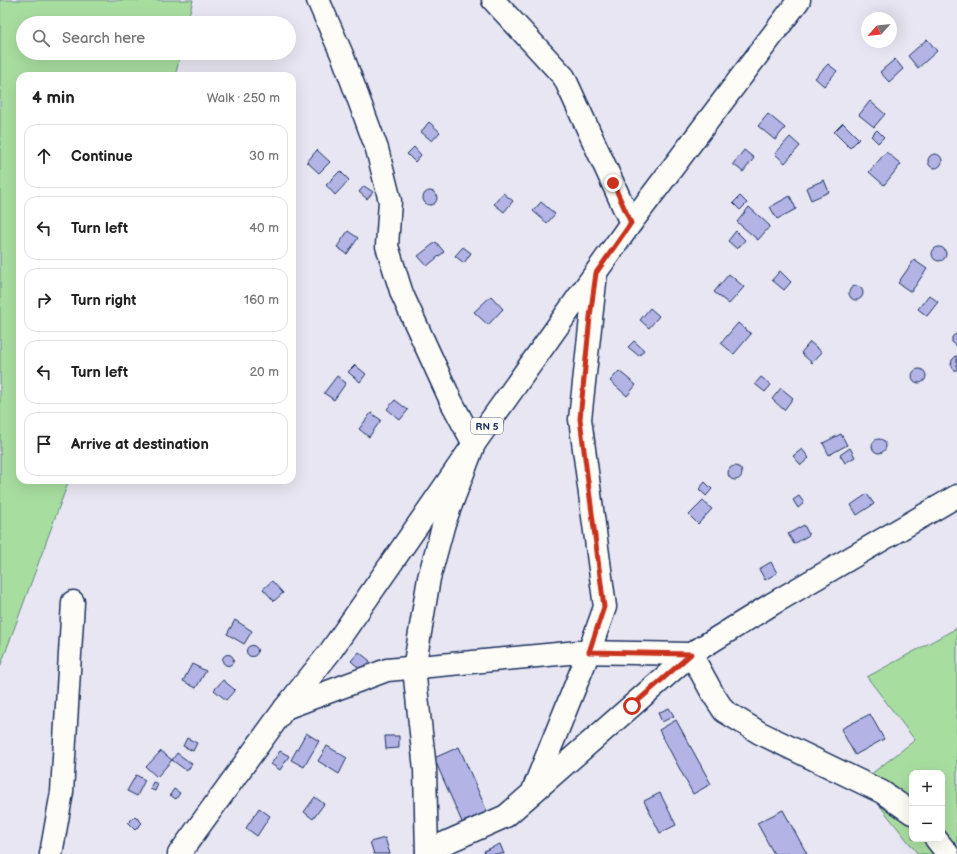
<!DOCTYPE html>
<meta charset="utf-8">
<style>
body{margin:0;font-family:"Balsamiq Sans",sans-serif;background:#f2f2f2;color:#222}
.controls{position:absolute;right:12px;bottom:12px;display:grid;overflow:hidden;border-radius:8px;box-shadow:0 4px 16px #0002}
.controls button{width:36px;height:36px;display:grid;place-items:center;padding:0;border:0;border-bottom:1px solid #e0e0e0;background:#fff;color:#222;font:20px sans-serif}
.compass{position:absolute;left:861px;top:12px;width:36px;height:36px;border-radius:50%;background:#fff;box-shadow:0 4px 16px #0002;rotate:243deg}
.stop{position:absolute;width:12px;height:12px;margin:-9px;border:3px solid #c8321e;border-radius:50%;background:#fff}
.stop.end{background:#c8321e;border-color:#fff;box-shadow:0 1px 4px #0008}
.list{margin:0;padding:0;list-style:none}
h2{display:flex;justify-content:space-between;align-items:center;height:52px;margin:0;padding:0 16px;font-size:17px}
h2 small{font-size:13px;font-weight:400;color:#767676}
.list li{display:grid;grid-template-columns:26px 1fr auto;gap:12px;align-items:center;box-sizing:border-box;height:64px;margin:0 8px 8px;padding:0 8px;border:1px solid #e0e0e0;border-radius:12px}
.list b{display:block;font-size:15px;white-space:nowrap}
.list em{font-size:13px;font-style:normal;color:#767676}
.icon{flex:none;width:22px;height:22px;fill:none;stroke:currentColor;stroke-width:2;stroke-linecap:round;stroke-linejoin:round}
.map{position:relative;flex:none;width:957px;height:854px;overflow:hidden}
.search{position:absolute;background:#fff;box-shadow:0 4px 16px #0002;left:16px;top:16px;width:280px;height:44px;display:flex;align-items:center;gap:10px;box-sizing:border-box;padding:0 14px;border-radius:22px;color:#767676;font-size:15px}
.panel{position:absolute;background:#fff;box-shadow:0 4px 16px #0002;left:16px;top:72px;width:280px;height:412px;border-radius:12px}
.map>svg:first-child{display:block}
</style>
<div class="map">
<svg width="957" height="854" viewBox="0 0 957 854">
<rect width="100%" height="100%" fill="#e7e6f2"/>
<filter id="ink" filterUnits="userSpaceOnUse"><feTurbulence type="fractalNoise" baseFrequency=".025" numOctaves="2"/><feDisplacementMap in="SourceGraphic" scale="8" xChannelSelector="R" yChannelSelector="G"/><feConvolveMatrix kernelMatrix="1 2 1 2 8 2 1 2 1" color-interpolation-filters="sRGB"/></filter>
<g filter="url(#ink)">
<!-- green -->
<g fill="#a8dda0" stroke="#62867f" fill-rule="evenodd">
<polygon points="0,0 193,0 187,23 23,23 23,53 181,53 175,76 20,76 20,480 69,480 0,667"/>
<path d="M957,628V854H918L861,782L915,740L867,677ZM912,773H942V839H912Z"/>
</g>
<!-- building -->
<g fill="#b3b4e5" stroke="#1b2f5e">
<polygon points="927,39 937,51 918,68 908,56"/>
<polygon points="895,59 903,69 889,82 880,72"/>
<polygon points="828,64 837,71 824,86 815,78"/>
<polygon points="870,101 885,114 874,127 859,115"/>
<polygon points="768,114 785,128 775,140 758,126"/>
<polygon points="429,122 440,132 432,141 421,132"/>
<polygon points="843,123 859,139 850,148 834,132"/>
<polygon points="877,130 884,137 878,143 871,136"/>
<polygon points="790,137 800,146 785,163 775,154"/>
<polygon points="414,147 421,155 415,162 407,154"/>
<polygon points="317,150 330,162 319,173 307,162"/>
<polygon points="744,150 754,158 743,172 733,164"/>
<polygon points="886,152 901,164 884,185 869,172"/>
<circle cx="935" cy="161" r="7"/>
<polygon points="340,171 349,180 335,195 326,185"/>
<polygon points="824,180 829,192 811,200 806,188"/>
<polygon points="364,186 373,192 367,199 359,192"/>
<circle cx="430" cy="198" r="7"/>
<polygon points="503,193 513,201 504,212 494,204"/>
<polygon points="740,196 747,203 740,210 733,203"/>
<polygon points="790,196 796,209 777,219 770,207"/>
<polygon points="541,202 555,214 547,223 533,211"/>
<polygon points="749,207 770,226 758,240 737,222"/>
<polygon points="348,231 358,238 347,254 337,247"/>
<polygon points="736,231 745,240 737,249 728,241"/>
<polygon points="436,242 444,252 427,266 418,256"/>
<circle cx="939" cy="254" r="7"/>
<polygon points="463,247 471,253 464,263 455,256"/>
<polygon points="914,260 927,269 911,292 898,283"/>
<polygon points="780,271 791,282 784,290 772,280"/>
<polygon points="729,274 744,287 729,304 714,292"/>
<circle cx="856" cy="293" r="7"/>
<polygon points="929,295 938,302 927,316 918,309"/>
<polygon points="491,296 503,309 488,325 474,312"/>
<polygon points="650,308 659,316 649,328 640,320"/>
<polygon points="738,323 751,334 734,354 721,343"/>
<polygon points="956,334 957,334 957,346 952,342 952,337"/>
<polygon points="634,341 644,350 639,356 628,347"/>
<polygon points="810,342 822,352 812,363 801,353"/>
<polygon points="956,356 957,356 957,370 954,370 951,365 952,360"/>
<polygon points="355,365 366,374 360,382 348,372"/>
<circle cx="919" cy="376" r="7"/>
<polygon points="619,371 636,385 627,396 610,381"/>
<polygon points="337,376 346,383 334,400 324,393"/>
<polygon points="761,377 771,385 765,392 755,384"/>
<polygon points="781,388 793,398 784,410 772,399"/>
<polygon points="395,400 408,410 400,420 387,409"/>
<polygon points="371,413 381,420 369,437 359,429"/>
<polygon points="841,434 847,445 829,455 823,443"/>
<circle cx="879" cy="446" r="7"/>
<polygon points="850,448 855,457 845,463 840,455"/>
<polygon points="802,449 809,458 801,465 793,456"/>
<circle cx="735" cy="473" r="7"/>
<polygon points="705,482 712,489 706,496 699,489"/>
<polygon points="867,494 874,504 857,515 851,505"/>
<polygon points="799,496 804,503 798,508 793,500"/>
<polygon points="703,501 712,509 698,524 689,515"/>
<polygon points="804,525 809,535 794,544 788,534"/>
<polygon points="771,562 777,573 765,580 759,569"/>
<polygon points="272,581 283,593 274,601 263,589"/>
<polygon points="235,620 252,631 244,644 227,634"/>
<circle cx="252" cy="651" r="5.5"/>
<polygon points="359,652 370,661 362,671 351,661"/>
<circle cx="228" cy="660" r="5.5"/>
<polygon points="192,664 206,671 196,688 183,681"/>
<polygon points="223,680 235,690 226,700 214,690"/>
<polygon points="669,708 674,716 662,722 658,713"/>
<polygon points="870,714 884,739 855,755 841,729"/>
<polygon points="676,720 711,784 693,794 659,730"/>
<polygon points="306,733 319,741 304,767 291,760"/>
<polygon points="385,736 399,736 399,748 386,749"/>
<polygon points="187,738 197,743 193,751 183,746"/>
<polygon points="327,746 347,758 339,774 318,761"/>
<polygon points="459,747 490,818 465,829 434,758"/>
<polygon points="161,751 172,760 157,777 146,767"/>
<polygon points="280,751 289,756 280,770 271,764"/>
<polygon points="177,753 192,764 187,771 172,760"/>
<polygon points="136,775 145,780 137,796 127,791"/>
<polygon points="153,782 158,784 155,791 150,789"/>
<polygon points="174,789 180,793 176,799 170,795"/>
<polygon points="660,793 676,825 660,833 644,801"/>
<polygon points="315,797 324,804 313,819 304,812"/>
<polygon points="259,808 270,816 257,836 246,828"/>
<polygon points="783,810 807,854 774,854 757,823"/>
<polygon points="135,816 142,823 135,830 128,823"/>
<polygon points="385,838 390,854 374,854 370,842"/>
<polygon points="500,844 504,854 485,854 484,851"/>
</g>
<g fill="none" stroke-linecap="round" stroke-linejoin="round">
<!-- minor casing -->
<g stroke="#1b2f5e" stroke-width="25">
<g id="minor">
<polyline points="318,0 343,57 377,149 390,201 387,246 402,294 451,401 474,444 444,523 429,578 414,669 425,769 427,854"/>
<polyline points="493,0 564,77 631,223"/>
<polyline points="285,708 387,670 579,652 691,654 772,604 957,496"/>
<polyline points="534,788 589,652 605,607 580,419 596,273"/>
<polyline points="936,839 948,854"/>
<polyline points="427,851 506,816 691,654 713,694 724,711 760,733 882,792 912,813"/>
<polyline points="51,854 62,792 73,602"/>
</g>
</g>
<!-- major casing -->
<g stroke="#1b2f5e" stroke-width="25">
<polyline id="major" points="179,854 285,708 330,652 474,444 631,223 799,0"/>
</g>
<!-- minor -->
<use href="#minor" stroke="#fdfcf7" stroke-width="22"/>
<!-- major -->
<use href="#major" stroke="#fdfcf7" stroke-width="22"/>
</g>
</g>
<g fill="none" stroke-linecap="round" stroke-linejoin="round" filter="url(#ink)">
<!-- route -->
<polyline stroke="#c8321e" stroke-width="5" points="613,183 631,223 596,273 590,317 580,419 604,607 589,652 691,654 632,706"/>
</g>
<g text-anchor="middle" stroke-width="3" stroke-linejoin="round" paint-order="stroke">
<!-- shield labels -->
<rect fill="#fdfcf7" stroke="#5f6c8c" stroke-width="1" x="471" y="418" width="32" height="16" rx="3"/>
<g font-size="10" font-weight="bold" fill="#1b2f5e">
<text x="487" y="430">RN 5</text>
</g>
</g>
</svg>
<div class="controls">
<button>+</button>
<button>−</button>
</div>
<svg class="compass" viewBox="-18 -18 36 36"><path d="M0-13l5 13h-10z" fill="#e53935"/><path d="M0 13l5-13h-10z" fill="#767676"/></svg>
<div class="stop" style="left:632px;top:706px"></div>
<div class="stop end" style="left:613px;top:183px"></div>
<div class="search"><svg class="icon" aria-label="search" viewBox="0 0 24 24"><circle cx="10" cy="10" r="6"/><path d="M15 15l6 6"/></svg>Search here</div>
<section class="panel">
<h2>4 min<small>Walk · 250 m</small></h2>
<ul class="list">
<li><svg class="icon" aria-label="ahead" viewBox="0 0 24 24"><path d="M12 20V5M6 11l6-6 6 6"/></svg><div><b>Continue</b></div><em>30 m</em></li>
<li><svg class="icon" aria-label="left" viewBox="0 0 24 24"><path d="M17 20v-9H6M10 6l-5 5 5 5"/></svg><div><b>Turn left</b></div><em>40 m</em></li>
<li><svg class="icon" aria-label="right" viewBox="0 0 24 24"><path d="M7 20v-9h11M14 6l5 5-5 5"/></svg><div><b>Turn right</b></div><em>160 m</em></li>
<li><svg class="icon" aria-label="left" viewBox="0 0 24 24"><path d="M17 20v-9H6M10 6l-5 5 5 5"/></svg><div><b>Turn left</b></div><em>20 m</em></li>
<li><svg class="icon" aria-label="arrive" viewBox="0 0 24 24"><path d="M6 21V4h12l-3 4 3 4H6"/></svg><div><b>Arrive at destination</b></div></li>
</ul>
</section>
</div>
